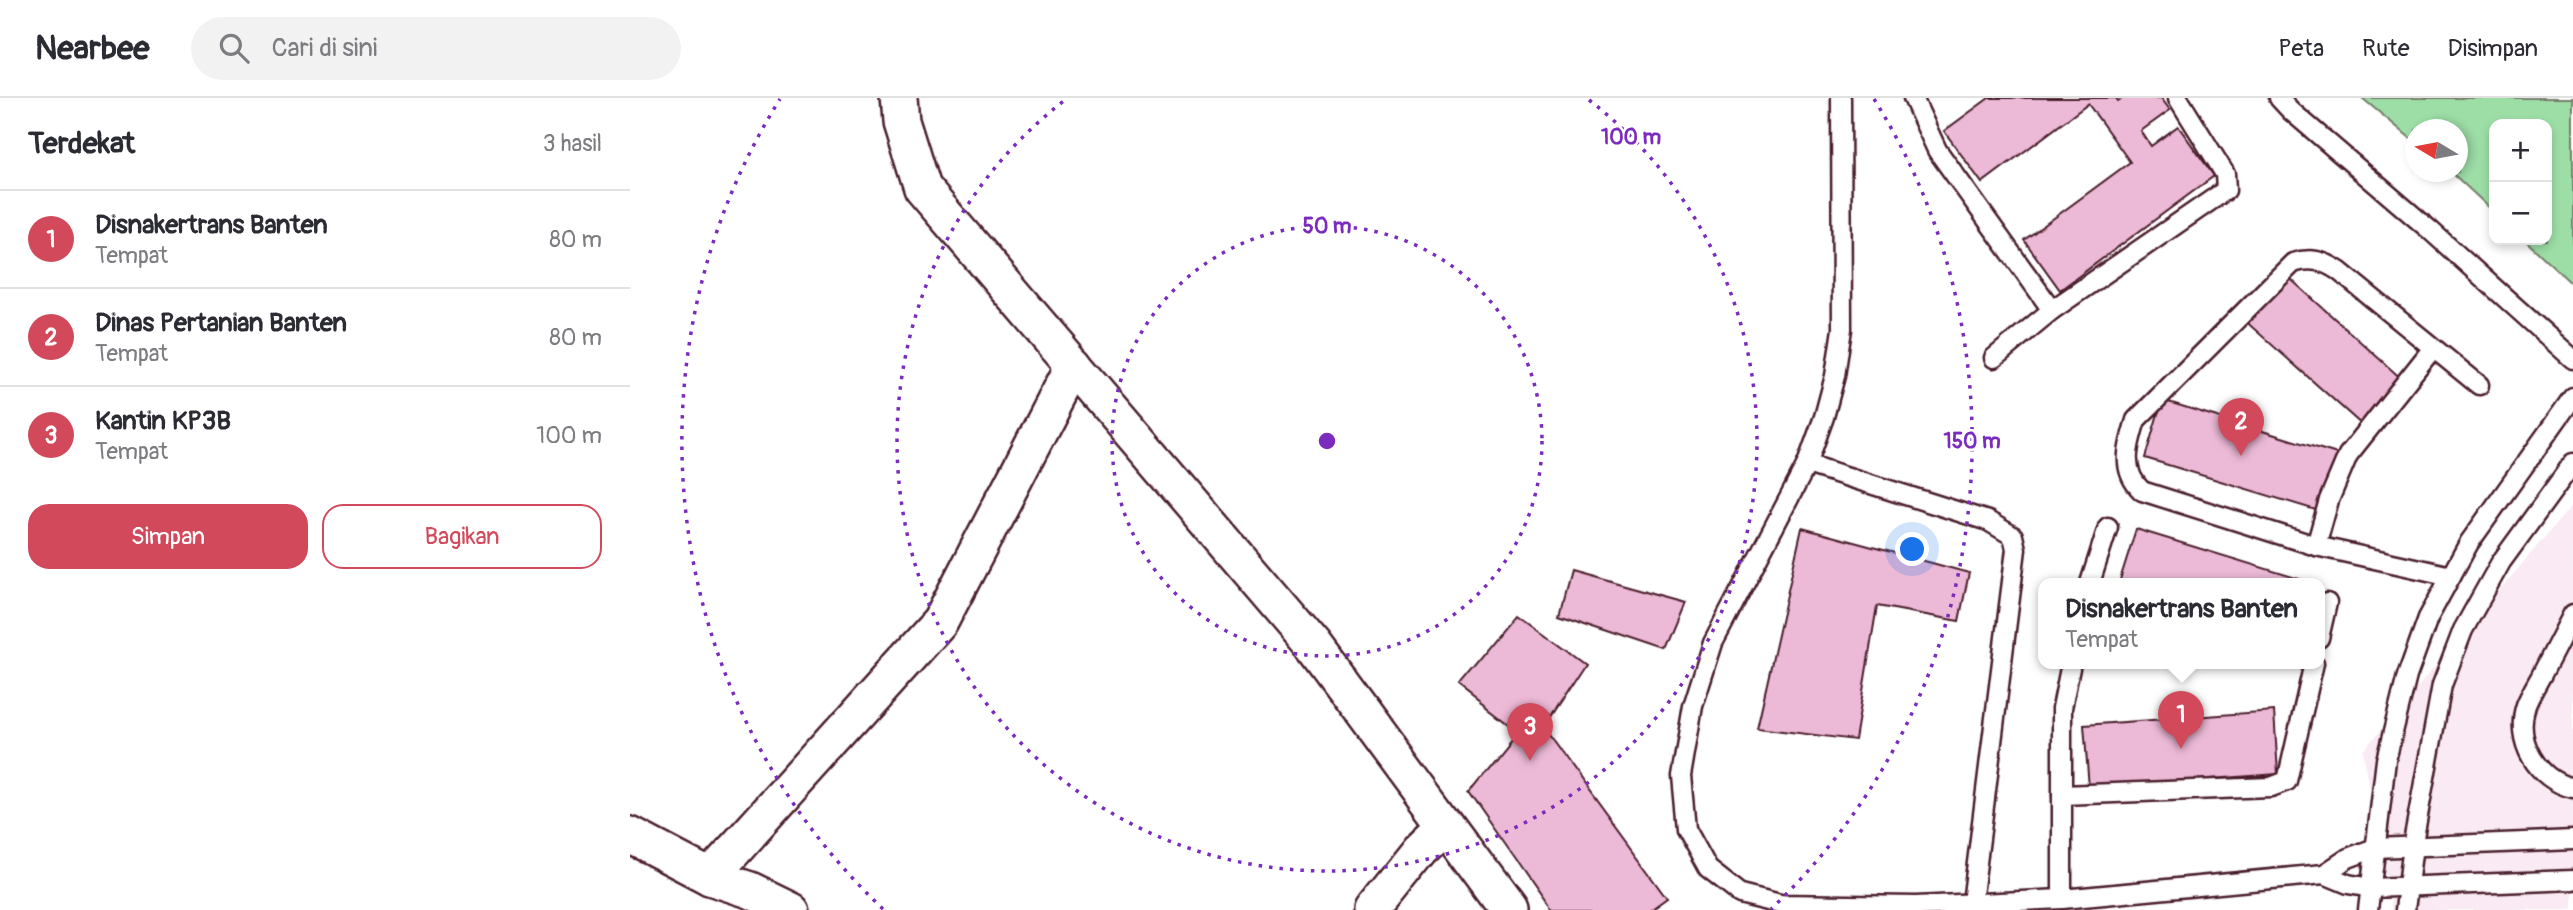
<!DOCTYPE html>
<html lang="id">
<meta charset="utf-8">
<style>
body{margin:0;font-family:Pangolin,sans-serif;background:#f2f2f3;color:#2b2b33}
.controls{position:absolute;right:21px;top:21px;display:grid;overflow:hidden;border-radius:14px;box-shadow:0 4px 10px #0003}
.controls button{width:63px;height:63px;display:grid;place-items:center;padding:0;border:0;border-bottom:2px solid #e1e1e2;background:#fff;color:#2b2b33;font:35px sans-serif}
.compass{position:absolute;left:1775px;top:21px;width:63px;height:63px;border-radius:50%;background:#fff;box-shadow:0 4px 10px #0003;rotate:280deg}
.you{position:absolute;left:1283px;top:452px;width:24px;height:24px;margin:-18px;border:5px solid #fff;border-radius:50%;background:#1a73e8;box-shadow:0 0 0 10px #1a73e833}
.badge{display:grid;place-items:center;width:46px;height:46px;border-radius:50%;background:#d1495b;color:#fff;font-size:23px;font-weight:700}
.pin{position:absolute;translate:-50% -58px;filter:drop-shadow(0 2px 4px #0008)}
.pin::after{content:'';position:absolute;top:37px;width:24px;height:21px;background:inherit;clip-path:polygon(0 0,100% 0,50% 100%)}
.popup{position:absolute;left:1408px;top:480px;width:287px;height:91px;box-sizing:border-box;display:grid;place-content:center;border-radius:14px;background:#fff;filter:drop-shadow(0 2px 5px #0005);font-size:23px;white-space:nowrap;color:#7c7c81}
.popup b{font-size:26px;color:#2b2b33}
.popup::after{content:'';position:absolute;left:50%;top:100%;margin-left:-14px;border:14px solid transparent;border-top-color:#fff}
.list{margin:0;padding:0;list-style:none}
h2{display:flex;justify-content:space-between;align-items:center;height:91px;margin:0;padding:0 28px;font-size:30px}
h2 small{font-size:23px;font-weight:400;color:#7c7c81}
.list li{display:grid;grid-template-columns:46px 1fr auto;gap:21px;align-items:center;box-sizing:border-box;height:98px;padding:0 28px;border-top:2px solid #e1e1e2}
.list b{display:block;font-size:26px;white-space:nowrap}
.list p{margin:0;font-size:23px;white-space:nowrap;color:#7c7c81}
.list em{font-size:23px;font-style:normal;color:#7c7c81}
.actions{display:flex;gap:14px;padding:21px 28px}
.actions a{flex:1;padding:16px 0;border:2px solid #d1495b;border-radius:21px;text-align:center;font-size:24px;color:#d1495b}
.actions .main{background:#d1495b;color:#fff}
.icon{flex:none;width:38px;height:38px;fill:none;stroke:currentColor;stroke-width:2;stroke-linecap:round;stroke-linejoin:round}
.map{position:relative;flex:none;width:1943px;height:812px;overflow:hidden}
header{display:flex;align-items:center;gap:42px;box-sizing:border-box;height:98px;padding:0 35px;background:#fff;border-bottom:2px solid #e1e1e2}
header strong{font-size:33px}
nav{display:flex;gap:38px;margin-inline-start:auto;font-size:24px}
.search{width:490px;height:63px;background:#f2f2f3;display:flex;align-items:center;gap:18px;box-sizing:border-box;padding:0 24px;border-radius:38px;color:#7c7c81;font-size:26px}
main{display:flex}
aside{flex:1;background:#fff}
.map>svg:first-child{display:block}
</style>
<header>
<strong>Nearbee</strong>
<div class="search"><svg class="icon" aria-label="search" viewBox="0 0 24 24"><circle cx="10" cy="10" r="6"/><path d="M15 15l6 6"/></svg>Cari di sini</div>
<nav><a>Peta</a><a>Rute</a><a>Disimpan</a></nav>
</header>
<main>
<aside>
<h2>Terdekat<small>3 hasil</small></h2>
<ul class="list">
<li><span class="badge">1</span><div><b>Disnakertrans Banten</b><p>Tempat</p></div><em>80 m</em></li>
<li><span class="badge">2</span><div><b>Dinas Pertanian Banten</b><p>Tempat</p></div><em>80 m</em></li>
<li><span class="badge">3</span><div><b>Kantin KP3B</b><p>Tempat</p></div><em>100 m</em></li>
</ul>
<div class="actions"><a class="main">Simpan</a><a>Bagikan</a></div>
</aside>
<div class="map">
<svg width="1943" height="812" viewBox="0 0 1943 812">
<rect width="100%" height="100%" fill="#fff"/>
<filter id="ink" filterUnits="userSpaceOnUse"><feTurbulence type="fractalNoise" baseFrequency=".0143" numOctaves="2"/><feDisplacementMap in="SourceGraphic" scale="14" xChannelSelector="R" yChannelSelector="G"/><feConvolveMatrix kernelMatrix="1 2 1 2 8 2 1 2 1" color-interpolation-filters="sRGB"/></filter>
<g filter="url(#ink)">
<!-- built -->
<polygon fill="#f9eaf3" points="1943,406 1943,812 1762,812 1733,653"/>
<!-- green -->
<polygon fill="#9ddea7" stroke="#747e69" stroke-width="2" points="1732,0 1943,0 1943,187 1895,142 1917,142 1917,26 1864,26 1864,114 1821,74 1828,74 1828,32 1786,32 1785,44"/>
<!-- building -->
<g fill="#ecb9d6" stroke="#4a1f2b" stroke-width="2">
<polygon points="1359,0 1486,0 1488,3 1493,0 1531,0 1540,12 1511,33 1521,48 1548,28 1584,78 1430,192 1394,142 1500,64 1458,6 1352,85 1314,33"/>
<polygon points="1654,175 1774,283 1733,328 1613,221"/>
<polygon points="1532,302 1707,356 1689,413 1515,360"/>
<polygon points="1172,430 1339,475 1329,523 1247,508 1225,642 1127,630"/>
<polygon points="1506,431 1679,484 1679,485 1489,485"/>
<polygon points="941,472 1056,504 1036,552 929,516"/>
<polygon points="889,516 955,565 913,629 1037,799 1019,812 921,812 838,693 887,633 829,588"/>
<polygon points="1644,613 1648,676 1459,690 1454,627"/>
</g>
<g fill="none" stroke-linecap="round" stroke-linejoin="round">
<!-- lane casing -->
<g stroke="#4a1f2b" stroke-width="23">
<g id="lane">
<polyline points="1211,0 1212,231 1205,278 1194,319 1177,366 1083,545 1063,608 1051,678 1056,731 1078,771 1110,796 1150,806 1286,808 1432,801 1694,776 1718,760 1745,750 1943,742"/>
<polyline points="1283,0 1307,52 1422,212"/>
<polyline points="1649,0 1661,13 1801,133 1943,261"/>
<polyline points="1364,260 1422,212 1596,92 1595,76 1548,0"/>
<polyline points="1177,366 1358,423 1383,438 1386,451 1342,805"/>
<polyline points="1686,448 1699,402 1718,357 1803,250"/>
<path d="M1821,478L1686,448L1512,393C1490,372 1498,348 1506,322L1663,165C1681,159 1694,163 1709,173L1849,287"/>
<polyline points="1460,485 1478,429"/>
<path d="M1943,516C1932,537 1922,557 1911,578C1906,587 1900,597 1896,607C1884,643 1907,682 1943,690"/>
<polyline points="1689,540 1697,505"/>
<polyline points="1432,697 1641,689 1657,683 1684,565"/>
<polyline points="1694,776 1718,786 1741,790 1943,782"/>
<polyline points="1432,801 1432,610 1441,565"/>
<polyline points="1738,812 1756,662 1777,578 1798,520 1839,445 1943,299"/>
<polyline points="1775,812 1784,739 1812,587 1833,532 1871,464 1943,365"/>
</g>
</g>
<!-- street casing -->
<g stroke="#4a1f2b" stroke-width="40">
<g id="street">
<polyline points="269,0 271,23 292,90 684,548 879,812"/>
<polyline points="0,737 80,779 120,792 161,812"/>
<polyline points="80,779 310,524 444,267"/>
<polyline points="742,812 791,751 816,727"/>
</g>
</g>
<!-- lane -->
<use href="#lane" stroke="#fff" stroke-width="18"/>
<!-- street -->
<use href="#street" stroke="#fff" stroke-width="35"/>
</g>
</g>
<!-- distance rings -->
<g fill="none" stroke="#7b2cbf" stroke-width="3.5" stroke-dasharray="3.5 7">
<circle cx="697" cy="343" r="215"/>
<path d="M959 2A430 430 0 1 1 435 2"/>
<path d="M253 811A645 645 0 0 1 150 1M1244 1A645 645 0 0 1 1141 811"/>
</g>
<circle cx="697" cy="343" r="10" fill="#7b2cbf" stroke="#fff" stroke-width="3.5"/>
<g font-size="21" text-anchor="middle" font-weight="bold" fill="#7b2cbf" stroke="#fff" stroke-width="5" stroke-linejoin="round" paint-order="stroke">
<text x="1001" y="46">100 m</text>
<text x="697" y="135">50 m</text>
<text x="1342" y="350">150 m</text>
</g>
</svg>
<div class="controls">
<button>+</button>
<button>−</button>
</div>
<svg class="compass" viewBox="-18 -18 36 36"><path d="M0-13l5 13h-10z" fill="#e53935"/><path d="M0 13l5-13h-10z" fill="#7c7c81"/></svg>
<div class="you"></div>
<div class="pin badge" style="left:1551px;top:651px">1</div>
<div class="popup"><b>Disnakertrans Banten</b>Tempat</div>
<div class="pin badge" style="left:1611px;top:358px">2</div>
<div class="pin badge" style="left:900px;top:663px">3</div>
</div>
</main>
